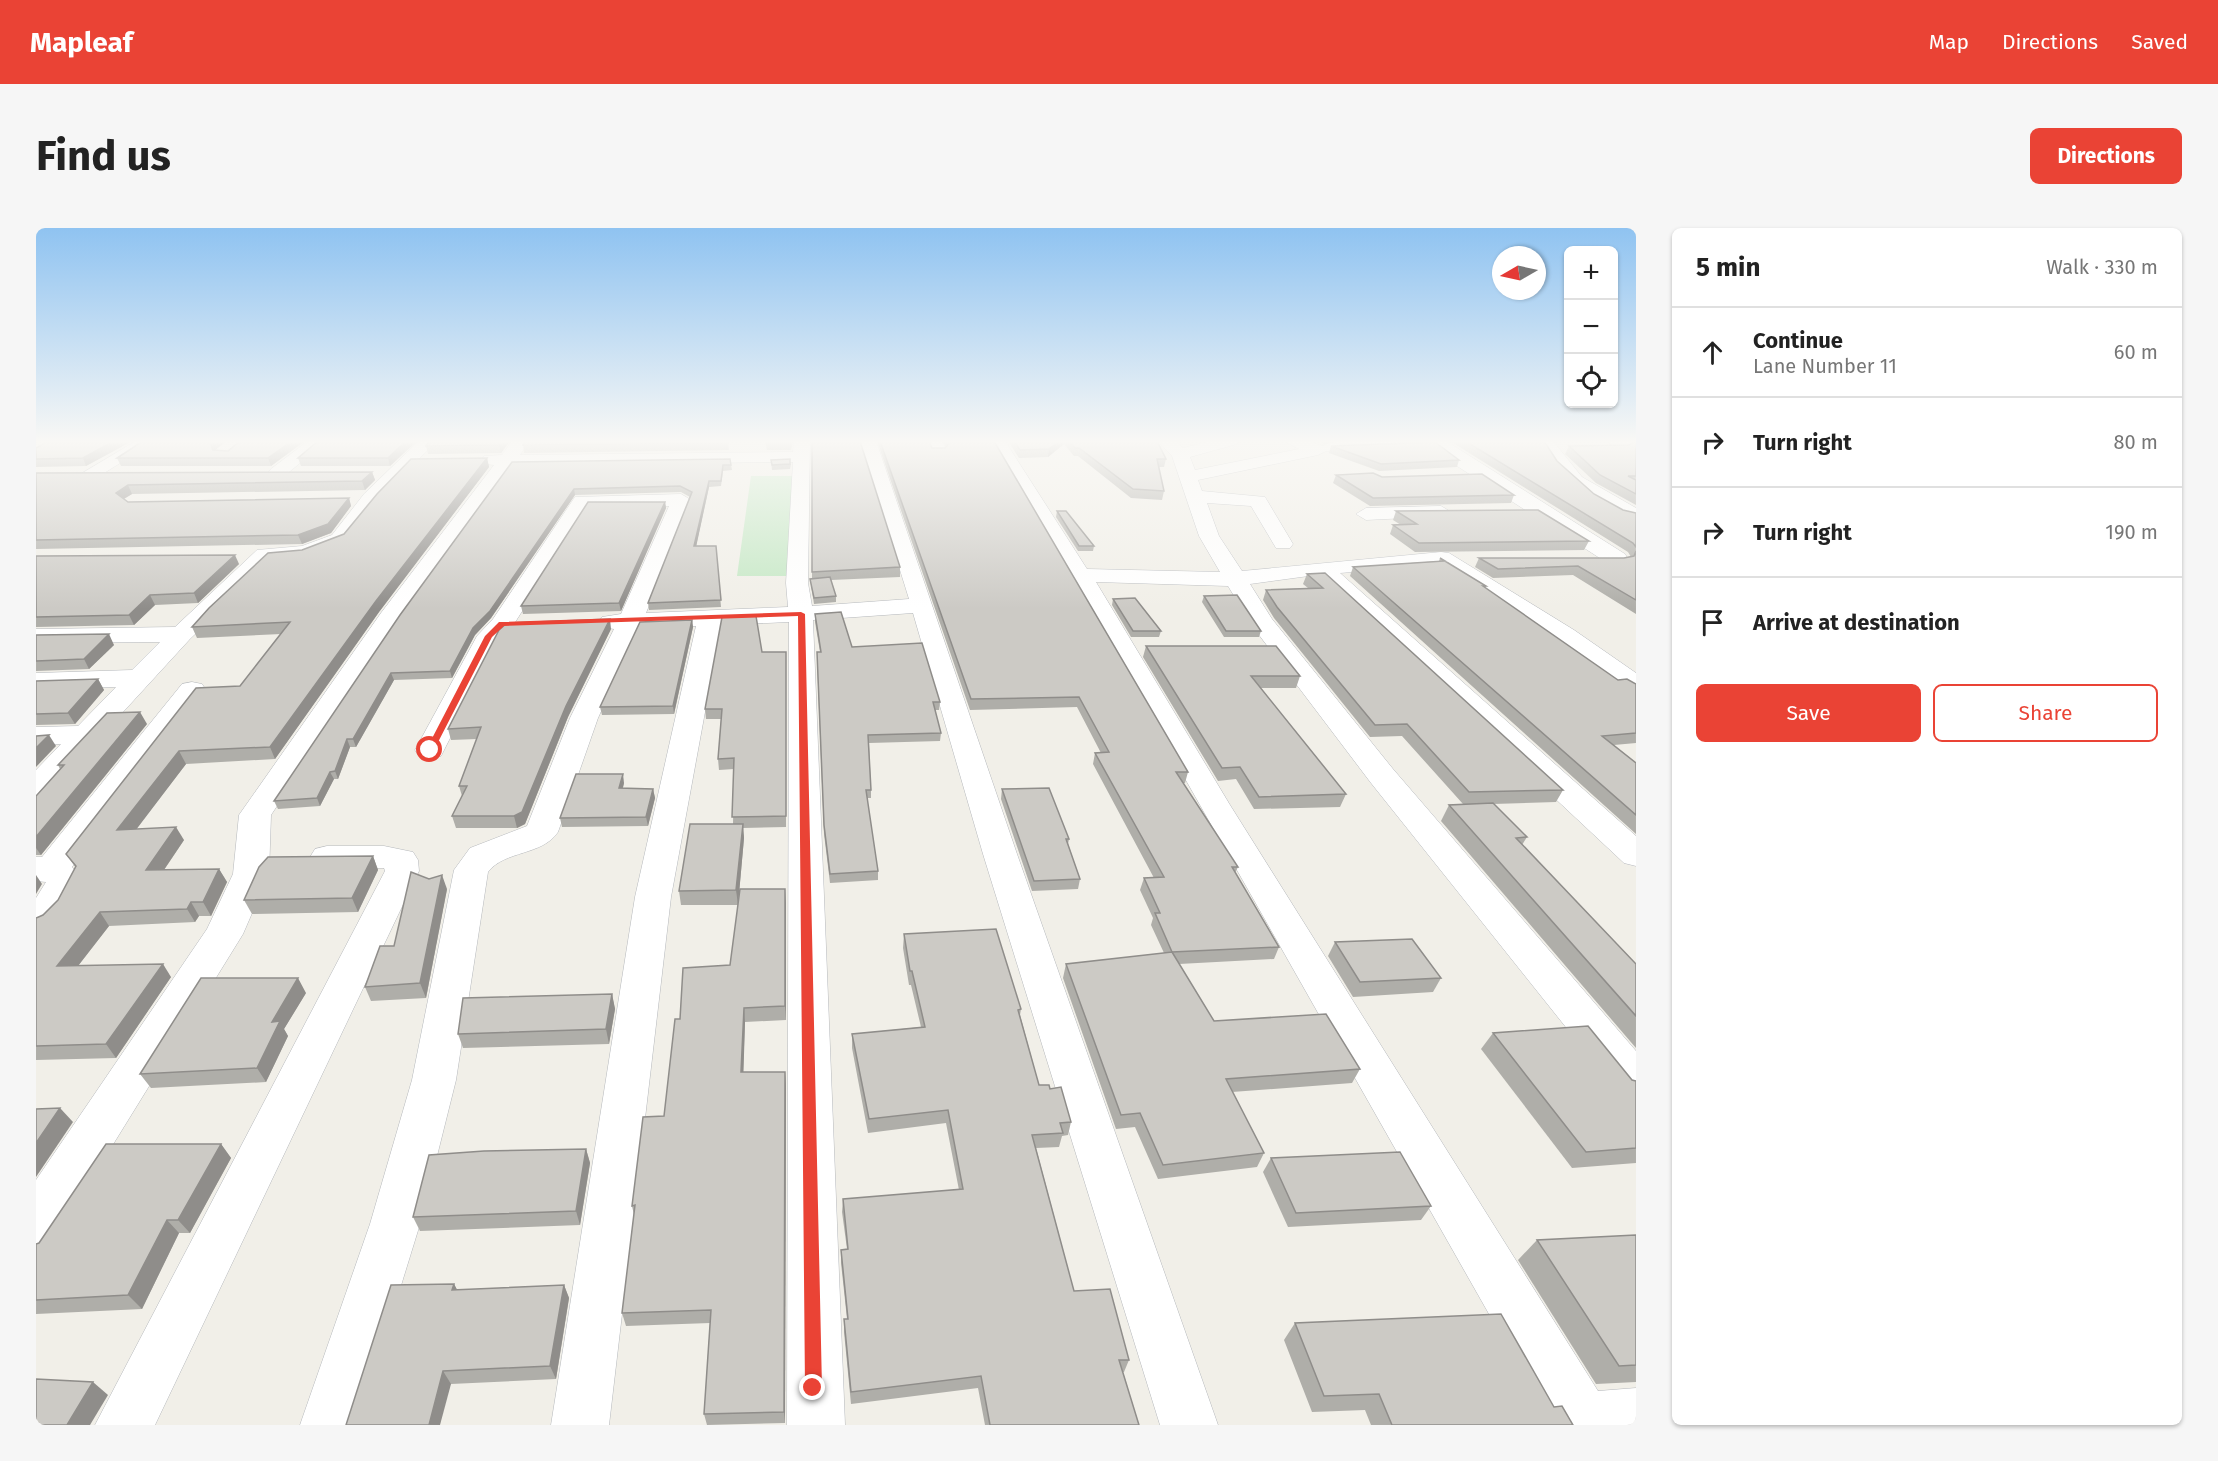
<!DOCTYPE html>
<meta charset="utf-8">
<style>
body{margin:0;font-family:"Fira Sans",sans-serif;background:#f6f6f6;color:#222}
.controls{position:absolute;right:18px;top:18px;display:grid;overflow:hidden;border-radius:9px;box-shadow:0 2px 4px #0004}
.controls button{width:54px;height:54px;display:grid;place-items:center;padding:0;border:0;border-bottom:2px solid #e0e0e0;background:#fff;color:#222;font:30px sans-serif}
.compass{position:absolute;left:1456px;top:18px;width:54px;height:54px;border-radius:50%;background:#fff;box-shadow:0 2px 4px #0004;rotate:261deg}
.stop{position:absolute;width:18px;height:18px;margin:-14px;border:4px solid #ea4335;border-radius:50%;background:#fff}
.stop.end{background:#ea4335;border-color:#fff;box-shadow:0 2px 6px #0008}
.list{margin:0;padding:0;list-style:none}
h2{display:flex;justify-content:space-between;align-items:center;height:78px;margin:0;padding:0 24px;font-size:26px}
h2 small{font-size:20px;font-weight:400;color:#767676}
.list li{display:grid;grid-template-columns:39px 1fr auto;gap:18px;align-items:center;box-sizing:border-box;height:90px;padding:0 24px;border-top:2px solid #e0e0e0}
.list b{display:block;font-size:22px;white-space:nowrap}
.list p{margin:0;font-size:20px;white-space:nowrap;color:#767676}
.list em{font-size:20px;font-style:normal;color:#767676}
.actions{display:flex;gap:12px;padding:18px 24px}
.actions a{flex:1;padding:14px 0;border:2px solid #ea4335;border-radius:9px;text-align:center;font-size:21px;color:#ea4335}
.actions .main{background:#ea4335;color:#fff}
.icon{flex:none;width:33px;height:33px;fill:none;stroke:currentColor;stroke-width:2;stroke-linecap:round;stroke-linejoin:round}
.map{position:relative;flex:none;width:1600px;height:1197px;overflow:hidden;border-radius:9px}
header{display:flex;align-items:center;gap:36px;box-sizing:border-box;height:84px;padding:0 30px;background:#ea4335;color:#fff}
header strong{font-size:28px}
nav{display:flex;gap:33px;margin-inline-start:auto;font-size:21px}
.intro{display:flex;align-items:center;justify-content:space-between;box-sizing:border-box;height:144px;padding:0 36px}
h1{margin:0;font-size:42px}
.button{padding:15px 27px;border-radius:9px;background:#ea4335;color:#fff;font-size:21px;font-weight:700}
main{display:flex;gap:36px;padding:0 36px}
aside{flex:1;background:#fff;border-radius:9px;box-shadow:0 2px 4px #0004}
.map>svg:first-child{display:block}
</style>
<header>
<strong>Mapleaf</strong>
<nav><a>Map</a><a>Directions</a><a>Saved</a></nav>
</header>
<div class="intro"><h1>Find us</h1><a class="button">Directions</a></div>
<main>
<div class="map">
<svg width="1600" height="1197" viewBox="0 0 1600 1197">
<rect width="100%" height="100%" fill="#f1efe8"/>
<!-- green -->
<polygon fill="#c5e8c5" points="715,248 763,248 760,348 701,348"/>
<g fill="none" stroke-linecap="round" stroke-linejoin="round">
<!-- minor casing -->
<g stroke="#b5b8bc" stroke-width="1">
<g id="minor">
<polygon points="100,213 120,213 60,250 48,250 45,246"/>
<polygon points="272,213 291,213 247,249 235,249 232,245 235,241"/>
<polygon points="383,213 400,213 342,274 310,315 269,330 235,333 154,411 11,567 0,569 0,542 25,516 0,517 0,499 42,498 80,459 0,461 0,445 96,442 124,414 0,415 0,401 139,399 221,322 266,318 296,307 328,266"/>
<path d="M476,213H493L484,227L757,224L758,213H774L772,355L776,378L873,371L824,213H840L981,626L1182,1197H1124L947,626L877,385L777,392L809,1197H751L753,394L685,397L635,669L573,1197H515L599,669L660,398L603,400L562,490L522,604C506,628 469,622 452,644L420,852L384,996L322,1197H264L334,996L376,852L418,642L434,620L491,598L534,490L578,401L566,399L563,394L566,389L585,386L633,278L552,279L478,396L464,411L405,528L394,531L383,528L379,522L441,408L457,391L539,269L645,266L655,272L610,385L752,379L750,355L757,234L476,237L364,393L235,587L233,646L207,706L18,1012L0,1019V952L171,701L197,646L203,587L345,385L458,237L448,236L445,232L448,228L466,227Z"/>
<polygon points="890,213 906,213 910,222 908,226 896,226"/>
<polygon points="953,213 969,213 1051,341 1184,344 1163,308 1136,228 1122,213 1140,213 1147,220 1175,213 1203,213 1201,216 1154,229 1159,242 1263,221 1248,213 1272,213 1287,218 1295,214 1315,213 1410,213 1589,326 1592,331 1589,336 1573,336 1407,229 1397,219 1290,223 1282,227 1162,252 1166,263 1229,269 1257,316 1254,320 1240,320 1215,278 1171,275 1183,308 1206,343 1405,324 1413,325 1538,402 1600,445 1600,465 1590,463 1520,412 1401,337 1304,345 1600,608 1600,638 1588,635 1280,347 1214,356 1236,391 1357,541 1600,823 1600,872 1584,867 1335,555 1217,399 1192,358 1060,354 1194,577 1562,1163 1600,1160 1600,1197 1516,1197 1038,355"/>
<path d="M1499,213H1517L1546,249L1600,280V294C1554,282 1525,249 1499,213Z"/>
<polygon points="1569,213 1591,213 1600,217 1600,228"/>
<polygon points="1405,278 1415,284 1412,288 1330,292 1320,286 1330,280"/>
<path d="M156,454L166,456L170,462L36,639L47,651C40,673 23,700 0,707V670L10,654L0,653V629H6L146,456Z"/>
<polygon points="291,618 348,618 377,624 382,632 383,643 119,1197 59,1197 349,643 348,640 291,640 279,637 274,629 279,621"/>
</g>
</g>
<!-- minor -->
<use href="#minor" fill="#fff" fill-rule="evenodd"/>
</g>
<!-- wall -->
<g fill="#afaea9">
<polygon points="96,213 50,238 0,239 0,220"/>
<polygon points="269,213 235,238 85,238 81,230 179,223 192,223"/>
<polygon points="381,213 354,238 265,238 262,230"/>
<polygon points="474,213 465,225 392,226 390,218"/>
<polygon points="692,213 693,222 488,225 487,217"/>
<polygon points="729,213 757,213 755,222 731,222"/>
<polygon points="776,213 864,339 864,349 795,352 800,368 800,374 778,376 775,357 774,351 776,351"/>
<polygon points="841,213 893,213 896,220 909,220 910,219 907,213 958,213 1152,544 1149,555 1147,555 1202,639 1199,645 1243,719 1238,731 1143,736 1178,793 1324,841 1316,855 1196,864 1228,925 1221,939 1122,951 1099,899 1080,901 1027,750 1030,736 1128,725 1115,697 1117,690 1104,662 1108,650 1118,650 1057,536 1059,525 1065,525 1041,479 934,482"/>
<polygon points="972,213 1121,213 1130,231 1128,239 1123,239 1128,263 1126,272 1095,270 1042,228 1038,228 1028,216 1012,229 983,230"/>
<polygon points="1414,213 1507,213 1521,233 1558,266 1587,282 1600,285 1600,386 1537,347 1457,350 1439,339 1443,330 1588,330 1595,329 1592,324"/>
<polygon points="1597,213 1600,213 1600,277 1560,255 1529,226 1533,218 1593,217 1598,214"/>
<polygon points="1295,218 1423,232 1421,239 1343,243 1293,225"/>
<polygon points="451,230 453,239 343,384 239,531 150,536 100,601 148,612 128,642 183,641 191,654 175,688 163,688 159,694 73,698 42,738 135,749 80,830 0,832 0,690 7,687 22,672 40,640 30,626 204,458 245,406 161,410 156,399 266,322 308,306"/>
<polygon points="694,231 696,242 687,243 685,258 673,259 660,318 680,318 685,379 613,382 612,375 654,269 645,264 539,267 455,390 439,407 416,450 358,452 320,519 314,519 302,551 298,551 284,578 242,581 238,573 476,234"/>
<polygon points="735,232 755,236 754,241 736,242"/>
<polygon points="336,244 339,252 329,262 96,266 88,271 92,274 313,270 315,278 295,305 266,316 0,321 0,245"/>
<polygon points="1300,247 1478,267 1475,275 1334,278 1297,255"/>
<polygon points="629,274 630,280 585,383 487,386 485,378"/>
<polygon points="1021,283 1058,318 1057,323 1042,323 1020,289"/>
<polygon points="1360,283 1553,313 1548,322 1379,324 1354,306 1357,297 1365,297 1357,292"/>
<polygon points="0,328 203,336 162,375 119,377 98,397 0,399"/>
<polygon points="1404,330 1450,358 1449,360 1582,452 1600,456 1600,515 1578,517 1600,535 1600,606 1314,348 1317,339 1403,333"/>
<polygon points="1271,346 1527,562 1520,574 1457,576 1491,609 1486,617 1600,736 1600,820 1405,593 1413,577 1449,576 1427,576 1366,508 1334,509 1238,390 1227,372 1230,362 1272,360 1267,356"/>
<polygon points="1168,368 1225,403 1223,409 1188,409 1166,374"/>
<polygon points="1077,371 1125,403 1123,409 1095,409 1076,377"/>
<polygon points="779,386 816,419 904,474 903,482 899,482 905,505 904,513 833,515 835,562 835,570 831,570 842,643 842,652 794,655 788,606 781,433 784,424 779,394"/>
<polygon points="656,392 657,399 638,486 566,487 564,479"/>
<polygon points="575,401 532,489 489,596 481,600 420,600 416,588 426,568 423,558 441,511 415,512 412,501"/>
<polygon points="0,407 78,417 53,441 0,443"/>
<polygon points="1110,418 1264,448 1260,460 1224,460 1310,566 1304,579 1218,581 1200,551 1182,553 1107,429"/>
<polygon points="726,424 750,424 750,599 707,600 708,610 702,677 645,677 643,663 697,596 698,541 683,542 682,531 685,491 670,491 669,481"/>
<polygon points="62,451 68,462 39,496 0,497 0,453"/>
<polygon points="111,496 5,627 0,627 0,568 24,541 22,537"/>
<polygon points="588,555 587,560 617,561 619,570 612,598 526,599 524,590"/>
<polygon points="966,561 1033,611 1032,616 1044,651 1042,661 996,663 965,571"/>
<polygon points="337,628 342,642 322,684 216,686 208,672"/>
<polygon points="411,661 390,770 335,773 329,759"/>
<polygon points="749,661 750,792 709,794 707,844 749,844 750,858 749,1195 671,1197 668,1186 674,1095 590,1098 586,1085 598,987 596,978 628,888 644,791 694,737"/>
<polygon points="868,706 985,781 984,787 1003,857 1014,861 1035,894 1032,907 1026,908 1023,919 1000,920 1038,1063 1093,1132 1088,1144 1087,1144 1103,1197 949,1197 942,1160 815,1176 808,1104 808,1091 811,1091 805,1035 805,1022 811,1021 806,984 807,971 923,962 910,895 832,905 816,820 816,806 885,799 875,757 873,757 867,720"/>
<polygon points="1299,714 1405,750 1397,764 1317,769 1292,728"/>
<polygon points="270,765 248,801 252,808 230,854 115,860 104,846"/>
<polygon points="576,766 579,781 573,816 427,820 422,806"/>
<polygon points="1457,805 1600,853 1600,935 1536,940 1445,821"/>
<polygon points="185,916 195,930 154,1005 143,1005 106,1081 0,1086 0,1016 3,1015"/>
<polygon points="550,921 554,935 544,997 384,1003 377,989"/>
<polygon points="1235,930 1395,978 1385,992 1252,999 1227,944"/>
<polygon points="1600,1007 1600,1154 1560,1156 1482,1032 1501,1012"/>
<polygon points="418,1056 421,1062 528,1057 533,1070 520,1151 415,1156 310,1197"/>
<polygon points="1259,1095 1518,1179 1537,1197 1335,1197 1329,1182 1276,1184 1248,1112"/>
</g>
<!-- shaded-wall -->
<g fill="#8f8d8a">
<polygon points="78,213 96,213 50,238 47,230"/>
<polygon points="178,213 191,213 178,223 174,215"/>
<polygon points="256,213 269,213 235,238 232,230"/>
<polygon points="370,213 381,213 354,238 352,230"/>
<polygon points="466,213 474,213 465,225 463,217"/>
<polygon points="1023,213 1028,213 1028,216 1012,229 1013,221"/>
<polygon points="1288,213 1305,213 1287,216"/>
<polygon points="451,230 453,239 343,384 239,531 234,519 340,373"/>
<polygon points="336,244 339,252 329,262 326,253"/>
<polygon points="673,253 673,259 659,324 658,318"/>
<polygon points="92,257 96,266 84,273 80,265"/>
<polygon points="538,261 539,267 455,390 439,407 416,450 414,443 437,400"/>
<polygon points="313,270 315,278 295,305 266,316 262,307"/>
<polygon points="629,274 630,280 585,383 583,375"/>
<polygon points="199,327 203,336 162,375 158,365"/>
<polygon points="114,367 119,377 98,397 93,387"/>
<polygon points="574,391 575,401 532,489 489,596 481,600 478,588 530,478"/>
<polygon points="656,392 657,399 638,486 637,478"/>
<polygon points="73,406 78,417 53,441 48,431"/>
<polygon points="355,445 358,452 320,519 317,511"/>
<polygon points="62,451 68,462 39,496 32,485"/>
<polygon points="104,484 111,496 5,627 0,620 0,609"/>
<polygon points="13,507 20,518 0,539 0,520"/>
<polygon points="311,511 314,519 302,551 299,543"/>
<polygon points="143,523 150,536 90,615 81,602"/>
<polygon points="294,544 298,551 284,578 281,570"/>
<polygon points="587,546 588,555 584,570 583,560"/>
<polygon points="617,561 619,570 612,598 610,589"/>
<polygon points="707,596 708,610 702,677 700,662"/>
<polygon points="140,599 148,612 119,655 110,642"/>
<polygon points="337,628 342,642 322,684 316,670"/>
<polygon points="183,641 191,654 175,688 167,674"/>
<polygon points="0,647 6,656 0,666"/>
<polygon points="406,647 411,661 390,770 384,755"/>
<polygon points="749,661 750,675 750,792 749,778"/>
<polygon points="155,674 163,688 159,694 151,681"/>
<polygon points="64,684 73,698 31,752 21,738"/>
<polygon points="127,736 135,749 80,830 70,816"/>
<polygon points="262,750 270,765 248,801 252,808 230,854 221,840 236,794"/>
<polygon points="576,766 579,781 573,816 570,801"/>
<polygon points="708,780 709,794 707,858 705,844"/>
<polygon points="749,844 750,858 749,1195 748,1184"/>
<polygon points="24,880 37,894 0,949 0,915"/>
<polygon points="185,916 195,930 154,1005 142,992"/>
<polygon points="550,921 554,935 544,997 540,983"/>
<polygon points="131,992 143,1005 106,1081 92,1067"/>
<polygon points="418,1056 425,1069 416,1062"/>
<polygon points="528,1057 533,1070 520,1151 514,1138"/>
<polygon points="407,1143 415,1156 404,1197 393,1197"/>
<polygon points="57,1154 72,1167 54,1197 31,1197"/>
</g>
<!-- building -->
<g fill="#cccac5" stroke="#8f8d8a" stroke-width="1.5">
<polygon points="12,213 78,213 47,230 0,231 0,220"/>
<polygon points="107,213 178,213 174,215 177,222 192,223 204,213 256,213 232,230 81,230"/>
<polygon points="282,213 370,213 352,230 262,230"/>
<polygon points="393,213 466,213 463,217 390,218"/>
<polygon points="488,213 692,213 692,215 487,217"/>
<rect x="731" y="213" width="24" height="1"/>
<polygon points="776,213 824,213 864,339 776,344"/>
<polygon points="844,213 893,213 896,220 909,220 913,215 911,213 958,213 1152,544 1140,544 1202,639 1196,639 1243,719 1136,724 1119,685 1124,685 1108,650 1128,649 1059,525 1073,524 1043,469 935,471"/>
<polygon points="978,213 1023,213 1013,221 984,222"/>
<polygon points="1033,213 1121,213 1130,231 1121,231 1128,263 1097,261 1043,220 1039,220"/>
<polygon points="1429,213 1508,213 1521,233 1558,266 1587,282 1600,285 1600,319 1597,315"/>
<polygon points="1600,213 1600,248 1592,248 1600,252 1600,266 1564,247 1533,218 1593,217"/>
<polygon points="1399,214 1423,232 1345,236 1295,218"/>
<polygon points="451,230 340,373 234,519 143,523 81,602 140,599 110,642 183,641 167,674 155,674 151,681 64,684 21,738 127,736 70,816 0,818 0,690 7,687 22,672 40,638 30,626 160,460 204,458 254,394 156,399 173,380 232,325 266,322 308,306 341,266 375,231"/>
<polygon points="694,231 695,237 687,237 685,253 673,253 658,318 680,318 685,372 612,375 656,264 644,258 538,261 454,383 437,400 414,443 355,445 317,511 311,511 299,543 294,544 281,570 238,573 364,387 476,234"/>
<polygon points="754,231 754,236 736,237 735,232"/>
<polygon points="336,244 326,253 92,257 80,265 92,274 313,270 292,296 262,307 0,312 0,245"/>
<polygon points="1337,245 1346,249 1446,246 1478,267 1337,270 1300,247"/>
<polygon points="552,274 629,274 583,375 485,378"/>
<polygon points="1502,282 1553,313 1383,315 1357,297 1381,296 1360,283"/>
<polygon points="1021,283 1030,283 1058,318 1043,318"/>
<polygon points="1600,323 1600,372 1542,338 1462,341 1443,330 1588,330 1598,328"/>
<polygon points="199,327 158,365 114,367 93,387 0,389 0,328"/>
<polygon points="1404,330 1450,358 1447,358 1582,452 1591,451 1600,456 1600,505 1566,508 1600,535 1600,587 1317,339 1409,333"/>
<polygon points="1289,345 1527,562 1433,564 1371,496 1339,497 1241,379 1230,362 1287,360 1271,346"/>
<polygon points="794,349 800,368 778,370 774,351"/>
<polygon points="1201,367 1225,403 1190,403 1168,368"/>
<polygon points="1099,370 1125,403 1097,403 1077,371"/>
<polygon points="805,384 816,419 886,415 904,474 897,474 905,505 832,507 835,562 830,562 842,643 794,646 788,597 781,424 785,424 779,386"/>
<polygon points="720,388 726,424 750,424 750,588 696,589 698,530 682,531 686,481 669,481 686,389"/>
<polygon points="574,391 530,478 486,584 478,588 416,588 431,558 423,558 445,499 412,501 463,402 471,395"/>
<polygon points="656,392 637,478 564,479 604,394"/>
<polygon points="73,406 48,431 0,433 0,407"/>
<polygon points="1110,418 1240,418 1264,448 1215,448 1310,566 1223,569 1204,539 1186,540"/>
<polygon points="62,451 32,485 0,486 0,453"/>
<polygon points="104,484 0,609 0,568 28,537 22,537 71,485"/>
<polygon points="13,507 0,520 0,508"/>
<polygon points="540,546 587,546 583,560 617,561 610,589 524,590"/>
<polygon points="1013,560 1033,611 1030,611 1044,651 998,653 966,561"/>
<polygon points="1457,575 1491,609 1480,610 1600,736 1600,788 1413,577"/>
<polygon points="654,596 707,596 700,662 643,663"/>
<polygon points="337,628 316,670 208,672 223,639 232,629"/>
<polygon points="375,644 393,651 406,647 384,755 329,759 344,718 358,718"/>
<polygon points="704,661 749,661 749,778 708,780 705,844 749,844 748,1184 668,1186 675,1082 586,1085 599,977 596,978 607,889 628,888 639,791 644,791 647,740 694,737"/>
<polygon points="960,701 985,781 982,782 1003,857 1013,857 1014,861 1025,859 1035,894 1024,895 1027,905 996,907 1038,1063 1074,1061 1093,1132 1083,1132 1103,1197 954,1197 945,1148 815,1164 808,1091 812,1091 805,1022 812,1021 807,971 927,961 912,882 833,891 816,806 889,799 876,743 874,743 868,706"/>
<polygon points="1376,711 1405,750 1324,754 1299,714"/>
<polygon points="1136,724 1178,793 1290,786 1324,841 1190,851 1228,925 1127,937 1104,885 1085,887 1030,736"/>
<polygon points="165,750 262,750 236,794 244,793 221,840 104,846"/>
<polygon points="576,766 570,801 422,806 427,770"/>
<polygon points="1552,798 1596,852 1600,853 1600,920 1550,924 1457,805"/>
<polygon points="24,880 0,915 0,881"/>
<polygon points="70,916 185,916 142,992 131,992 92,1067 0,1072 0,1016 3,1015"/>
<polygon points="550,921 540,983 377,989 393,927 448,923"/>
<polygon points="1364,924 1395,978 1260,985 1235,930"/>
<polygon points="1600,1007 1600,1137 1583,1138 1501,1012"/>
<polygon points="418,1056 416,1062 528,1057 514,1138 407,1143 393,1197 310,1197 355,1057"/>
<polygon points="1465,1086 1518,1179 1526,1178 1537,1197 1356,1197 1343,1166 1288,1168 1259,1095"/>
<polygon points="0,1151 57,1154 31,1197 0,1197"/>
</g>
<!-- sky -->
<linearGradient id="sky" x2="0" y2="1"><stop stop-color="#8fc3f1"/><stop offset="0.56" stop-color="#f9f8f5"/><stop offset="1" stop-color="#f9f8f5" stop-opacity="0"/></linearGradient>
<rect width="1600" height="381" fill="url(#sky)"/>
<!-- route -->
<polygon fill="#ea4335" points="765,384 769,386 786,1160 783,1166 777,1168 771,1166 769,1160 762,388 468,398 456,409 398,522 394,524 390,522 449,408 463,394"/>
</svg>
<div class="controls">
<button>+</button>
<button>−</button>
<button><svg class="icon" aria-label="locate" viewBox="0 0 24 24"><circle cx="12" cy="12" r="6"/><path d="M12 2v4M12 18v4M2 12h4M18 12h4"/></svg></button>
</div>
<svg class="compass" viewBox="-18 -18 36 36"><path d="M0-13l5 13h-10z" fill="#e53935"/><path d="M0 13l5-13h-10z" fill="#767676"/></svg>
<div class="stop" style="left:394px;top:522px"></div>
<div class="stop end" style="left:777px;top:1160px"></div>
</div>
<aside>
<h2>5 min<small>Walk · 330 m</small></h2>
<ul class="list">
<li><svg class="icon" aria-label="ahead" viewBox="0 0 24 24"><path d="M12 20V5M6 11l6-6 6 6"/></svg><div><b>Continue</b><p>Lane Number 11</p></div><em>60 m</em></li>
<li><svg class="icon" aria-label="right" viewBox="0 0 24 24"><path d="M7 20v-9h11M14 6l5 5-5 5"/></svg><div><b>Turn right</b></div><em>80 m</em></li>
<li><svg class="icon" aria-label="right" viewBox="0 0 24 24"><path d="M7 20v-9h11M14 6l5 5-5 5"/></svg><div><b>Turn right</b></div><em>190 m</em></li>
<li><svg class="icon" aria-label="arrive" viewBox="0 0 24 24"><path d="M6 21V4h12l-3 4 3 4H6"/></svg><div><b>Arrive at destination</b></div></li>
</ul>
<div class="actions"><a class="main">Save</a><a>Share</a></div>
</aside>
</main>
